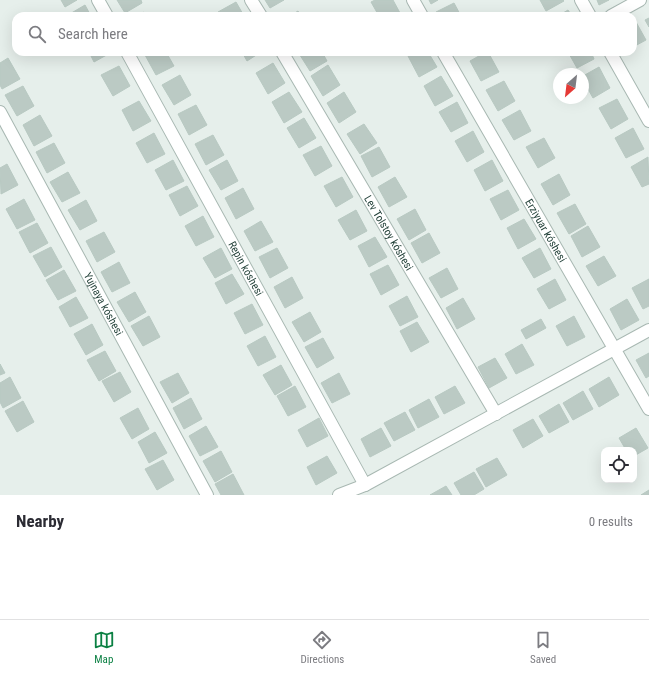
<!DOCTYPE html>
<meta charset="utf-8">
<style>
body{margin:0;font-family:"Roboto Condensed",sans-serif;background:#f7f7f7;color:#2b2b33}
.controls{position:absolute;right:12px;bottom:12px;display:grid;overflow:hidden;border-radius:8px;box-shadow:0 4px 16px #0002}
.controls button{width:36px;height:36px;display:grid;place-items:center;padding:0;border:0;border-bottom:1px solid #e1e1e2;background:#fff;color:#2b2b33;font:20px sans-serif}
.compass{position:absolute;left:553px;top:68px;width:36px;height:36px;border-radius:50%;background:#fff;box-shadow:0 4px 16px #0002;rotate:208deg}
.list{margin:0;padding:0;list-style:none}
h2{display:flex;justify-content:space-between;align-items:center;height:52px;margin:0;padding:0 16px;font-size:17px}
h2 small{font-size:13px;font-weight:400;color:#7c7c81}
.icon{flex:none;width:22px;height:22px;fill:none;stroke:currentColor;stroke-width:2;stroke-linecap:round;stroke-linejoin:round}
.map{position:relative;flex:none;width:649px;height:495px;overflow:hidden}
.search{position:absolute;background:#fff;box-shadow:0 4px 16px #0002;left:12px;right:12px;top:12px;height:44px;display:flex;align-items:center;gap:10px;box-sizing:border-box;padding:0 14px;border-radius:12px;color:#7c7c81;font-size:15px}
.sheet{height:124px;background:#fff}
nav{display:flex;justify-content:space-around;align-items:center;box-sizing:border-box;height:56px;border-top:1px solid #e1e1e2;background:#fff;font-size:11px;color:#7c7c81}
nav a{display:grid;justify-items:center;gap:2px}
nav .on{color:#0b8043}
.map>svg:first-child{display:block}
</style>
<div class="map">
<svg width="649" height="495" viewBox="0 0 649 495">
<rect width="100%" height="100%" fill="#e6efeb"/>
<!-- building -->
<g fill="#bbcac4" stroke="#b8c9c2">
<polygon points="61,0 77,0 65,7"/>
<polygon points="117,0 141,0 142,3 125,13"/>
<polygon points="265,0 284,0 270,8"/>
<polygon points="375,0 393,0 400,13 394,16 379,16 371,2"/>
<polygon points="429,0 438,0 431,4"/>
<polygon points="540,0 563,0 564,1 546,11"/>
<polygon points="597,0 609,0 599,5"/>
<polygon points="236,2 244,16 221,16 218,12"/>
<polygon points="454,3 461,16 438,16 436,12"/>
<polygon points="85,5 91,16 68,16 68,15"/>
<polygon points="568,10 572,16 558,16"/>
<polygon points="298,11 301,16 290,16"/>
<polygon points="144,12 146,16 138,16"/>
<polygon points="649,18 649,27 645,20"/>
<polygon points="636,22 646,40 633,47 633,24"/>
<polygon points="89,52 112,52 94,62"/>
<polygon points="150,52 166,52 174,66 156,75 145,55"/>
<polygon points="242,52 261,52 247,61"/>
<polygon points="298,52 322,52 327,61 310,71"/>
<polygon points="416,52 428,52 437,67 419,77 408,56"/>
<polygon points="486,52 488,52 499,72 481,81 470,61"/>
<polygon points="568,52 591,52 594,59 577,68"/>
<polygon points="8,58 20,79 2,89 0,85 0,63"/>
<polygon points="273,63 285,83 268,94 256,73"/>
<polygon points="328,65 340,85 323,96 311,76"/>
<polygon points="119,66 130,86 113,96 101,75"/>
<polygon points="599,67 610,88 593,98 583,80 583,76"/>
<polygon points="180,75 191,95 174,105 162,85"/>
<polygon points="441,76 453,96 435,106 424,86"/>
<polygon points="504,81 515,101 498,111 486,90"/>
<polygon points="23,86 34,106 17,116 5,95"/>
<polygon points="289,92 302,112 284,123 272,102"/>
<polygon points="344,92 356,112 339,123 327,103"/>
<polygon points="617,99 628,119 611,129 599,108"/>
<polygon points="139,101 151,121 133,131 122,110"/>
<polygon points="457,102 468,123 451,132 439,112"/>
<polygon points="196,105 207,125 189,135 178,114"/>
<polygon points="520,110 531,131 514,140 502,120"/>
<polygon points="40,115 52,136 34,146 23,125"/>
<polygon points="304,118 316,138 299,148 287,128"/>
<polygon points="364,124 377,143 360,154 347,134"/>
<polygon points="633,128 644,149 626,158 615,138"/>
<polygon points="473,131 484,152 467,162 455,141"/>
<polygon points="154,133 165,154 147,163 136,143"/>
<polygon points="213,135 224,155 206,165 195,144"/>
<polygon points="544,138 555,158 538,168 526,147"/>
<polygon points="54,143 65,163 47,173 36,152"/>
<polygon points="321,146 332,166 315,176 303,155"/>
<polygon points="379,147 390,167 372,177 361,156"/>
<polygon points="648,157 649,184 642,187 631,167"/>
<polygon points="173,160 184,181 166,190 155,170"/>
<polygon points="227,160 238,181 221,190 209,170"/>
<polygon points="492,160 503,181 485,191 474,170"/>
<polygon points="7,164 18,185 1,194 0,168"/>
<polygon points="68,172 80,193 62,202 50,182"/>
<polygon points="559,174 570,195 553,205 541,184"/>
<polygon points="342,177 353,197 336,207 324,186"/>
<polygon points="395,177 407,197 389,207 378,187"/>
<polygon points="187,186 198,206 180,216 169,195"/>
<polygon points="243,188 254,209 236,219 225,198"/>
<polygon points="508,190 519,210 501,220 490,199"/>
<polygon points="24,199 35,220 17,229 6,209"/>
<polygon points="86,200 97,221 80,230 68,210"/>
<polygon points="575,204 586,224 569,234 557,213"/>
<polygon points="415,209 426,230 409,240 397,219"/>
<polygon points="356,210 367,231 350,240 338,220"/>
<polygon points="203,216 214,237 196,246 185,226"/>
<polygon points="524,219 536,239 518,249 507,228"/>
<polygon points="261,221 273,242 255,251 244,231"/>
<polygon points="37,223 48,243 30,253 19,232"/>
<polygon points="588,226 600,247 582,257 571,236"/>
<polygon points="104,232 115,252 97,262 86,241"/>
<polygon points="429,233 440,253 422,263 411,243"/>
<polygon points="375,237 387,257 369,267 358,246"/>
<polygon points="51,247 62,267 45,277 33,256"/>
<polygon points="221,248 232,269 215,278 203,258"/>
<polygon points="277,248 288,268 270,278 259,257"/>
<polygon points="540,248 551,269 534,278 522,258"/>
<polygon points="604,256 616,276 598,286 586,266"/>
<polygon points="119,262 130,283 112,292 101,272"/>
<polygon points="388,265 399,285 381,295 370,274"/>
<polygon points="447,268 458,289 441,298 429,278"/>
<polygon points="64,270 76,291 58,300 46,280"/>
<polygon points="232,274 244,294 226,304 215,283"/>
<polygon points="292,277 303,298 285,308 274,287"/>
<polygon points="555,279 566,300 549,309 537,289"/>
<polygon points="649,279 649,306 643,309 632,288"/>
<polygon points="135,292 146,312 129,322 117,302"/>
<polygon points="407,296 418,317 400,326 389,306"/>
<polygon points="76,297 88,318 70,327 59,307"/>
<polygon points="463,298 475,319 457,329 446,308"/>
<polygon points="627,299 639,320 621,330 610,309"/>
<polygon points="252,304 263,325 245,334 234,313"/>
<polygon points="310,312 321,332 304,342 292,322"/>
<polygon points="149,316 160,337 143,346 131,326"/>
<polygon points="574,316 585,337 567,346 556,326"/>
<polygon points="541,319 546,328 526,339 521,330"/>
<polygon points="417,322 429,342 411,352 400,331"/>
<polygon points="92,324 103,345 86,355 74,334"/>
<polygon points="265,336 276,357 258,366 247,346"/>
<polygon points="323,338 334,358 317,368 305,347"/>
<polygon points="522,344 534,365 516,374 505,354"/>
<polygon points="105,351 116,371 99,381 87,360"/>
<polygon points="649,353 649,376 646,378 636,360"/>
<polygon points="495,358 507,378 489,388 478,367"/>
<polygon points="0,364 5,373 0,375"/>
<polygon points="281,365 292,385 275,395 263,375"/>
<polygon points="120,372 131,392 114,402 102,381"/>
<polygon points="178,373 189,393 172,403 160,382"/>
<polygon points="339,373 350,394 332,403 321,383"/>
<polygon points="10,377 21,398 3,408 0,402 0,383"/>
<polygon points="609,377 619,395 599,407 589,389"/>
<polygon points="295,386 306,407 288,416 277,396"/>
<polygon points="455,386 465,403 444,414 435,397"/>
<polygon points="583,391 593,409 573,420 563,403"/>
<polygon points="191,398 202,419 184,429 173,408"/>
<polygon points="429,399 439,417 418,428 409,410"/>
<polygon points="23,401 34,422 17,432 5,411"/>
<polygon points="559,404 569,422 549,433 539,416"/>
<polygon points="138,408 149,429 132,439 120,418"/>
<polygon points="405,412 415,430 394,441 384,423"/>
<polygon points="319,418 328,436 307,447 298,430"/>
<polygon points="533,419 543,436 523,448 513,430"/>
<polygon points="206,426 218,447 200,456 189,436"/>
<polygon points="381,428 391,446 370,457 361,439"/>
<polygon points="636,428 648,448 634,456 634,450 626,450 619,438"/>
<polygon points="155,432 167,453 149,463 138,442"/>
<polygon points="221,451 232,472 215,482 203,461"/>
<polygon points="327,456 337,473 316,485 307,467"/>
<polygon points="497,458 507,475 486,487 476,469"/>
<polygon points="163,460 174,480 157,490 145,469"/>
<polygon points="474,472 484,489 474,495 461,495 454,483"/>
<polygon points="233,474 244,495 221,495 215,484"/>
<polygon points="446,486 452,495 430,495"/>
<polygon points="649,490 649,495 641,495"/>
</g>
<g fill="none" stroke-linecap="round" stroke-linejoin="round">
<!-- minor casing -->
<g stroke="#a8b8b2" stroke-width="14">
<g id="minor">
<polyline points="98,0 107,16"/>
<polyline points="251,0 261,16"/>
<polyline points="413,0 422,16"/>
<polyline points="581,0 590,16"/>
<polyline points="611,16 640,0"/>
<path id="s1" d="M127,52L365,485"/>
<path id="s2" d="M282,52L496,414"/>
<path id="s3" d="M443,52L649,409"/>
<polyline points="610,52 649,121"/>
<path id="s4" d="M0,112L207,495"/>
<polyline points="339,495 365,485 649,330"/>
</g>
</g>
<!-- minor -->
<use href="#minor" stroke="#fff" stroke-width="12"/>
</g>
<g text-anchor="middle" stroke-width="3.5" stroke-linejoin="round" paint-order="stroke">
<!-- street labels -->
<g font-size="11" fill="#24423a" stroke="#f7fbf9">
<text dy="4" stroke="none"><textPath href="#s3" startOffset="206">Erziyuar kóshesi</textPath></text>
<text dy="4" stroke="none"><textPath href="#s2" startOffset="210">Lev Tolstoy kóshesi</textPath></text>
<text dy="4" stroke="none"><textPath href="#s1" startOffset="247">Repin kóshesi</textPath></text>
<text dy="4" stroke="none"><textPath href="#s4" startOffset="218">Yujnaya kóshesi</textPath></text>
</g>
</g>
</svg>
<div class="controls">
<button><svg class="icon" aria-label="locate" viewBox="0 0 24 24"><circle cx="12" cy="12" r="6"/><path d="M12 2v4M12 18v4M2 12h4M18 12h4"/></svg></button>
</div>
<svg class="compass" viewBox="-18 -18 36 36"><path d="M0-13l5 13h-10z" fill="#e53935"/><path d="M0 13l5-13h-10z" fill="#7c7c81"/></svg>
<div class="search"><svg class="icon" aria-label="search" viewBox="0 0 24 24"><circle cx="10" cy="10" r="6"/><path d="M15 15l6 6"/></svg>Search here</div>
</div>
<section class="sheet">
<h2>Nearby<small>0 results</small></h2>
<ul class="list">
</ul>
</section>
<nav>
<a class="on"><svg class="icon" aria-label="map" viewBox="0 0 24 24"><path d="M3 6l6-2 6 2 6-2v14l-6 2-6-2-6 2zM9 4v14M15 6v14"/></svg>Map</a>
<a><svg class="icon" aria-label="directions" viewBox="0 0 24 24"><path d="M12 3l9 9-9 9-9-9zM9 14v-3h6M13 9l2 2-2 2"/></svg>Directions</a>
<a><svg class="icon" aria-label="saved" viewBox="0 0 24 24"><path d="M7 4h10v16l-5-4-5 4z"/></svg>Saved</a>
</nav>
